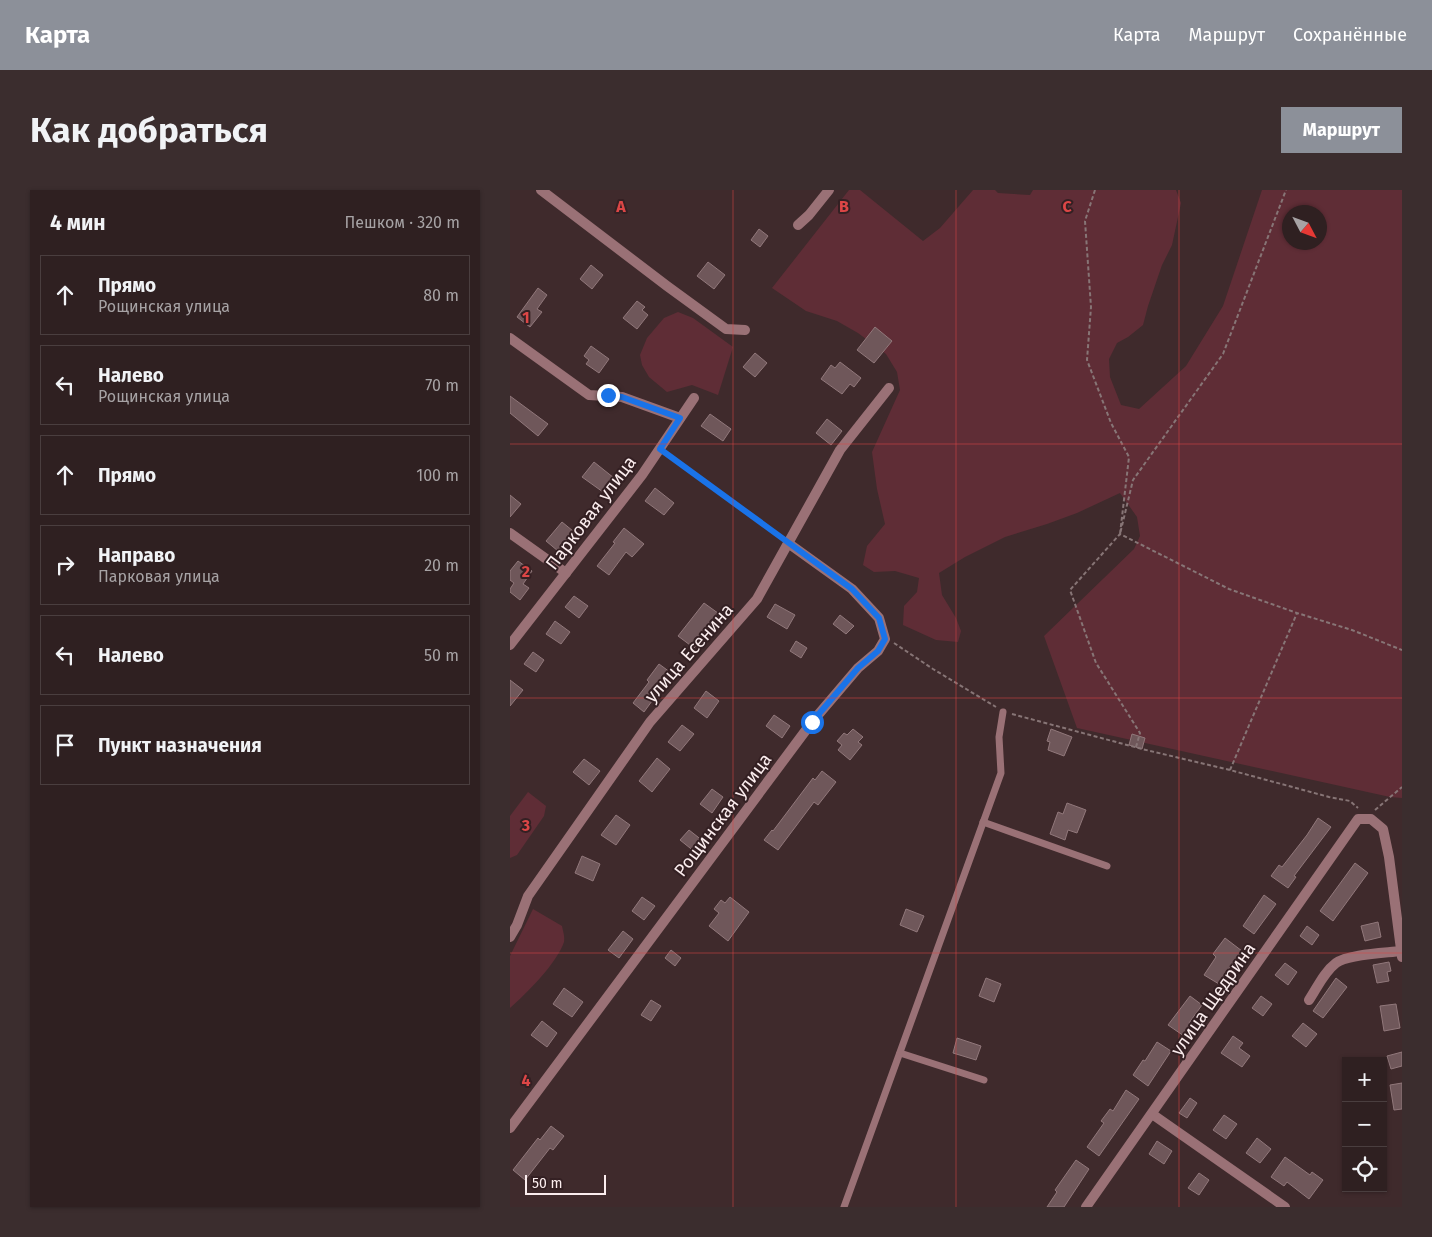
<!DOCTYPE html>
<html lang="ru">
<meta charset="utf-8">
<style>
body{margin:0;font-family:"Fira Sans",sans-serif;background:#3b2d2e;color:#f1f3f6}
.controls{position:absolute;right:15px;bottom:15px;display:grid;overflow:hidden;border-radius:0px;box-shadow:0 1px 4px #0004}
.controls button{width:45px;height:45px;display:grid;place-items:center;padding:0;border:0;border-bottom:1px solid #4a3e3f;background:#2f2021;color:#f1f3f6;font:25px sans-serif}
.compass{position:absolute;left:772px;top:15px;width:45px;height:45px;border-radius:50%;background:#2f2021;box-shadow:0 1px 4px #0004;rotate:131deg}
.scale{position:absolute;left:15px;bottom:12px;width:81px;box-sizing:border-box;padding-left:5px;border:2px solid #fbedee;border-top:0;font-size:14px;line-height:18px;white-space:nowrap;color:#fbedee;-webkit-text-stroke:4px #342023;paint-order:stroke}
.stop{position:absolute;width:15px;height:15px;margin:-11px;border:4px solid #1a73e8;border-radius:50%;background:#fff}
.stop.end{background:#1a73e8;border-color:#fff;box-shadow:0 1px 5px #0008}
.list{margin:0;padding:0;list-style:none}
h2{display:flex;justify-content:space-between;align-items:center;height:65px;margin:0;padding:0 20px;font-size:21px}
h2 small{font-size:16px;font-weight:400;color:#a7a3a5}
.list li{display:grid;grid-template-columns:32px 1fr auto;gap:15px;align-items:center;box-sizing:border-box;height:80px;margin:0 10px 10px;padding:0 10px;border:1px solid #4a3e3f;border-radius:0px}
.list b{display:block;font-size:19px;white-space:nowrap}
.list p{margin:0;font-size:16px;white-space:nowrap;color:#a7a3a5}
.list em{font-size:16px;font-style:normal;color:#a7a3a5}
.icon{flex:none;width:28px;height:28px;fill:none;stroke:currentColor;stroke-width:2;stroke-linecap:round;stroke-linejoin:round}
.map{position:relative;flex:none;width:892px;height:1017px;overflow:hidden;border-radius:0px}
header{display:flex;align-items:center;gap:30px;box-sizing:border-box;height:70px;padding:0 25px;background:#8c9099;color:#fff}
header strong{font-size:24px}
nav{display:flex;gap:28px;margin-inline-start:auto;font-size:18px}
.intro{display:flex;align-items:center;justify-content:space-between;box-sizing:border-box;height:120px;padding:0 30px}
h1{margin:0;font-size:35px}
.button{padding:12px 22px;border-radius:0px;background:#8c9099;color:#fff;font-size:18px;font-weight:700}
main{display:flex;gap:30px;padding:0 30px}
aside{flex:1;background:#2f2021;border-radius:0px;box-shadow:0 1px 4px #0004}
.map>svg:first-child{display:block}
</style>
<header>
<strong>Карта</strong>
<nav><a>Карта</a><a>Маршрут</a><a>Сохранённые</a></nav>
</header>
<div class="intro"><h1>Как добраться</h1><a class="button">Маршрут</a></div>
<main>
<aside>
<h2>4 мин<small>Пешком · 320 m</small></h2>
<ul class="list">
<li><svg class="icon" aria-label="ahead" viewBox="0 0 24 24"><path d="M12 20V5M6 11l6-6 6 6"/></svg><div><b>Прямо</b><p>Рощинская улица</p></div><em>80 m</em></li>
<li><svg class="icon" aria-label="left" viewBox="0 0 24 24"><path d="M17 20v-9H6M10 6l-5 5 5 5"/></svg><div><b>Налево</b><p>Рощинская улица</p></div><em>70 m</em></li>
<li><svg class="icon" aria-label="ahead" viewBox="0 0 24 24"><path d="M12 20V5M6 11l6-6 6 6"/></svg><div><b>Прямо</b></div><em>100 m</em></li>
<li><svg class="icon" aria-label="right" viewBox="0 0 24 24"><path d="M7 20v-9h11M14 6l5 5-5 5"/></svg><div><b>Направо</b><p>Парковая улица</p></div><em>20 m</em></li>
<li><svg class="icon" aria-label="left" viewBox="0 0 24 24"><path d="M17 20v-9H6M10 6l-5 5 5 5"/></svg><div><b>Налево</b></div><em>50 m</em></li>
<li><svg class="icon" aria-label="arrive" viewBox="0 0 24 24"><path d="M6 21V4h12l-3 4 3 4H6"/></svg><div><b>Пункт назначения</b></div></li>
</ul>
</aside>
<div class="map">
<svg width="892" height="1017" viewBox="0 0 892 1017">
<rect width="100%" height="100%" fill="#3f2a2c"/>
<!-- green -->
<g fill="#5f2d36" fill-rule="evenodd">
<path d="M339,0H350L413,51L430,38L463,0H485L488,3L520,5L523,0H666L671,13L662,55L652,75L638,116L633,135L618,147L607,153L599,169L600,187L611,215L629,219L676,176L713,116L752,0H892V608L880,607L567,538L534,446L624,359L630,346L627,327L610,303L567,323L537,334L495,347L455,367L429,383L432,405L446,428L451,441L448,452L426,450L393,435L394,416L407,402L409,388L385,381L364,382L353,375L357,356L375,334L367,299L362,262L390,200L387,182L376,164L348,143L327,131L296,121L262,98ZM779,22H809V52H779Z"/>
<polygon points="168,122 183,128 223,157 208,205 182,195 157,202 139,187 132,175 130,165 137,148 154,128"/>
<polygon points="18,602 36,616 34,626 7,665 0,668 0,626"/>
<path d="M23,719L52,736C53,741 55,747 54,752C47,773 17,803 0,818V766Z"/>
</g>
<!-- building -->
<g fill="#6f575a" stroke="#91787b">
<polygon points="249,39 258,46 250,57 241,50"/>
<polygon points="198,72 215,85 204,99 187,86"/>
<polygon points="81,75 93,85 82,99 70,89"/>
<polygon points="28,98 37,105 27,119 32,122 20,137 7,127"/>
<polygon points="127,111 135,117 132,120 138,125 127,139 113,128"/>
<polygon points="365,137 382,151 364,173 347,160"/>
<polygon points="81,156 99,169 89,183 76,174 79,170 74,166"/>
<polygon points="245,163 257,173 245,187 233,177"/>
<polygon points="330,172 351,188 344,197 340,194 332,204 311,189 321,175 325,178"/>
<polygon points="0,206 38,234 28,246 0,223"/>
<polygon points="200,224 221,239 213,251 191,236"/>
<polygon points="317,229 332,241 321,255 306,243"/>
<polygon points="84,272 104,288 93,302 72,287"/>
<polygon points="145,298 164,313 154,325 135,311"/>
<polygon points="0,305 11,314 0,327"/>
<polygon points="52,332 63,341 48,361 36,351"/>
<polygon points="114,338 134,354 122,367 116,362 99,385 87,376 105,353 103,352"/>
<polygon points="8,371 22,381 13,394 19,398 10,410 0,402 0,399 4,393 0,390 0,381"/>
<polygon points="64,406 78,416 69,428 55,417"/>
<polygon points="194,413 212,426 203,437 201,436 184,458 168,446"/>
<polygon points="265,414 285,425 277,439 257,427"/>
<polygon points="330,425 344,436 336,444 323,434"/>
<polygon points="45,431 60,442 51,454 36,444"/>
<polygon points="286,451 297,458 291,468 280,461"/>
<polygon points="23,462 34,470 26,482 14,474"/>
<polygon points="149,474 164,485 152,502 150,500 134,522 123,513 139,492 137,490"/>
<polygon points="0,490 13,500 0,516"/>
<polygon points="196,501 209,511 197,528 184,518"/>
<polygon points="264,525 280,536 272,548 256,536"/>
<polygon points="172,535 184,544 170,561 158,552"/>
<polygon points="343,539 353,547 348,552 352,555 340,570 328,560 332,555 327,551 334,543 337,545"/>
<polygon points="541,539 562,547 554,566 538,560 540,552 537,551"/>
<polygon points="622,544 635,548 632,559 619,555"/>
<polygon points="147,568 160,579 142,602 129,591"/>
<polygon points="74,569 90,581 79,595 63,582"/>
<polygon points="312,581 326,592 308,615 304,612 268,660 254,650 262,640 263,641 303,588 305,590"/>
<polygon points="202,599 213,607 202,623 190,614"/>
<polygon points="557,613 576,620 567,643 558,640 555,650 540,644 548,622 553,624"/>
<polygon points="106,625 120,635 106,655 91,645"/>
<polygon points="808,628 821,637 784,686 786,687 778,698 761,686 769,675 772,677 797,645"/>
<polygon points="179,640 193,651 185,662 170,650"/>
<polygon points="72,666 90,674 83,691 65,683"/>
<polygon points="845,673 858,683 823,731 810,721"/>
<polygon points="754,705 766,714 744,744 733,736"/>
<polygon points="132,707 145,716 134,730 122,721"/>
<polygon points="220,707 239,722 218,751 199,736 209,723 204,719 211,710 215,713"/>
<polygon points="396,719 414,726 407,742 390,735"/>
<polygon points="868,732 871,747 855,751 851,736"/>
<polygon points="797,736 809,745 802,755 790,746"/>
<polygon points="113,741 123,749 109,768 98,760"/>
<polygon points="715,748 732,761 714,785 715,786 709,794 694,785 706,767 703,764"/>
<polygon points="161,760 171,768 165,776 155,768"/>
<polygon points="879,772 881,781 877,782 879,791 867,793 863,775"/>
<polygon points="775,773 787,782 778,795 765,785"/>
<polygon points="476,788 491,794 484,812 469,806"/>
<polygon points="826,788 837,797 813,828 803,821"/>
<polygon points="54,798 73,812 62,827 43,814"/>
<polygon points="680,806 692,815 679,833 681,835 674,846 658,835"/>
<polygon points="751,806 762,814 753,826 742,818"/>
<polygon points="141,810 151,816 141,831 131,825"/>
<polygon points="886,814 890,838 874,841 870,816"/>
<polygon points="32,831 47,843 37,857 21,845"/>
<polygon points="793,833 807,844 796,857 782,846"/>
<polygon points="723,846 733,853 729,858 740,866 732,877 711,863"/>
<polygon points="447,848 471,856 466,870 443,863"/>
<polygon points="647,852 661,861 638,896 623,885 633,870 635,871"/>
<polygon points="892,862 892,876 881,879 877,866"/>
<polygon points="892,893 892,919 884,920 880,895"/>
<polygon points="616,900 629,909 589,966 577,957 594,933 591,931 600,919 603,921"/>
<polygon points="680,908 687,913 677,928 669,923"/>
<polygon points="714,925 727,934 716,949 703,940"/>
<polygon points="41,936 54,946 43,960 40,958 15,990 3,980 28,948 30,950"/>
<polygon points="747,948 761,959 750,973 736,963"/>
<polygon points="647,951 662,961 654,974 639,964"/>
<polygon points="775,967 800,985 802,982 813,990 799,1009 777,992 774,996 761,987"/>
<polygon points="566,970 579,979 554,1017 537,1017 547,1002 545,1000"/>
<polygon points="689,983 699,990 689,1005 678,998"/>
</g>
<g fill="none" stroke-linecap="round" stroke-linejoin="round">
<!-- path -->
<g stroke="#877576" stroke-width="2" stroke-dasharray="4 2.5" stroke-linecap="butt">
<polyline points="585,0 575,31 581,117 577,170 601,233 619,267 610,344 623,290 713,164 776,0"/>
<polyline points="157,265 270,348"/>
<polyline points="384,453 423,479 486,517"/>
<polyline points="502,524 632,559 720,580 819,607 840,611 848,618"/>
<polyline points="626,557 630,543 586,473 560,400 610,344 719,399 787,423 842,440 892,460"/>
<polyline points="720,580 787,423"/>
<polyline points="865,620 892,597"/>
</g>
<!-- service -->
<g stroke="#9a7176" stroke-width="7">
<polyline points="473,632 597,676"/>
<polyline points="390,863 474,890"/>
<polyline points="334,1017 491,583 489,547 493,522"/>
</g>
<!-- minor -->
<g stroke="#9a7176" stroke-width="10">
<polyline points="31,0 157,96 216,139 235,140"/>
<polyline points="288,35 299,25 319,0"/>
<polyline points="0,148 79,205 112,207 170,228"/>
<polyline points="0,343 56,383"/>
<polyline points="0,455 132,285 184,208"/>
<polyline points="0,747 7,735 18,706 140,532 247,409 330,260 379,198"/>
<path d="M799,810C807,798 814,782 826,773C838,764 875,763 891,761"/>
<polyline points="642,924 775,1017"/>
<polyline points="0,938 302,532 348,478 368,461 375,449 369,428 342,399 278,353"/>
<polyline points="576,1017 848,629 861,629 873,639 879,667 892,767"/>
</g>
</g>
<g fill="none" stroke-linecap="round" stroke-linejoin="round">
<!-- route -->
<polyline stroke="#1a73e8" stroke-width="6" points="98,205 112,207 170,228 150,259 342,399 369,428 375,449 368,461 348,478 302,532"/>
</g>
<!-- grid -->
<path fill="none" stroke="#dc4646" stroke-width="1" stroke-opacity="0.55" d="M223,0V1017M446,0V1017M669,0V1017M0,254H892M0,508H892M0,763H892"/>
<g text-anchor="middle" stroke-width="4" stroke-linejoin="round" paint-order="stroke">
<!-- street labels -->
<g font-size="18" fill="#fbedee" stroke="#342023">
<text transform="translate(81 323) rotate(-53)" y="6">Парковая улица</text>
<text transform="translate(179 463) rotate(-49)" y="6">улица Есенина</text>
<text transform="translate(213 625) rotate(-53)" y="6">Рощинская улица</text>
<text transform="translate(703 809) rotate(-55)" y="6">улица Щедрина</text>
</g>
</g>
<g font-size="16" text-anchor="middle" font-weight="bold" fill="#dc4646" stroke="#342023" stroke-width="4" stroke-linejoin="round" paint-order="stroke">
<text x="111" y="22">A</text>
<text x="334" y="22">B</text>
<text x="557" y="22">C</text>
<text x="16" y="133">1</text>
<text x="16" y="387">2</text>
<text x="16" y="641">3</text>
<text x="16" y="896">4</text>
</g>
</svg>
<div class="controls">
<button>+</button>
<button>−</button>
<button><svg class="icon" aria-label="locate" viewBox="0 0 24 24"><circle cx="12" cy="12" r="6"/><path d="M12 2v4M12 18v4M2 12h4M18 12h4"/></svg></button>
</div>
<svg class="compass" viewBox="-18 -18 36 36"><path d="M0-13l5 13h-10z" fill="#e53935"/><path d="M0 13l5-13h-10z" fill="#a7a3a5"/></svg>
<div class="scale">50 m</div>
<div class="stop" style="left:302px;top:532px"></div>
<div class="stop end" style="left:98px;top:205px"></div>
</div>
</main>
